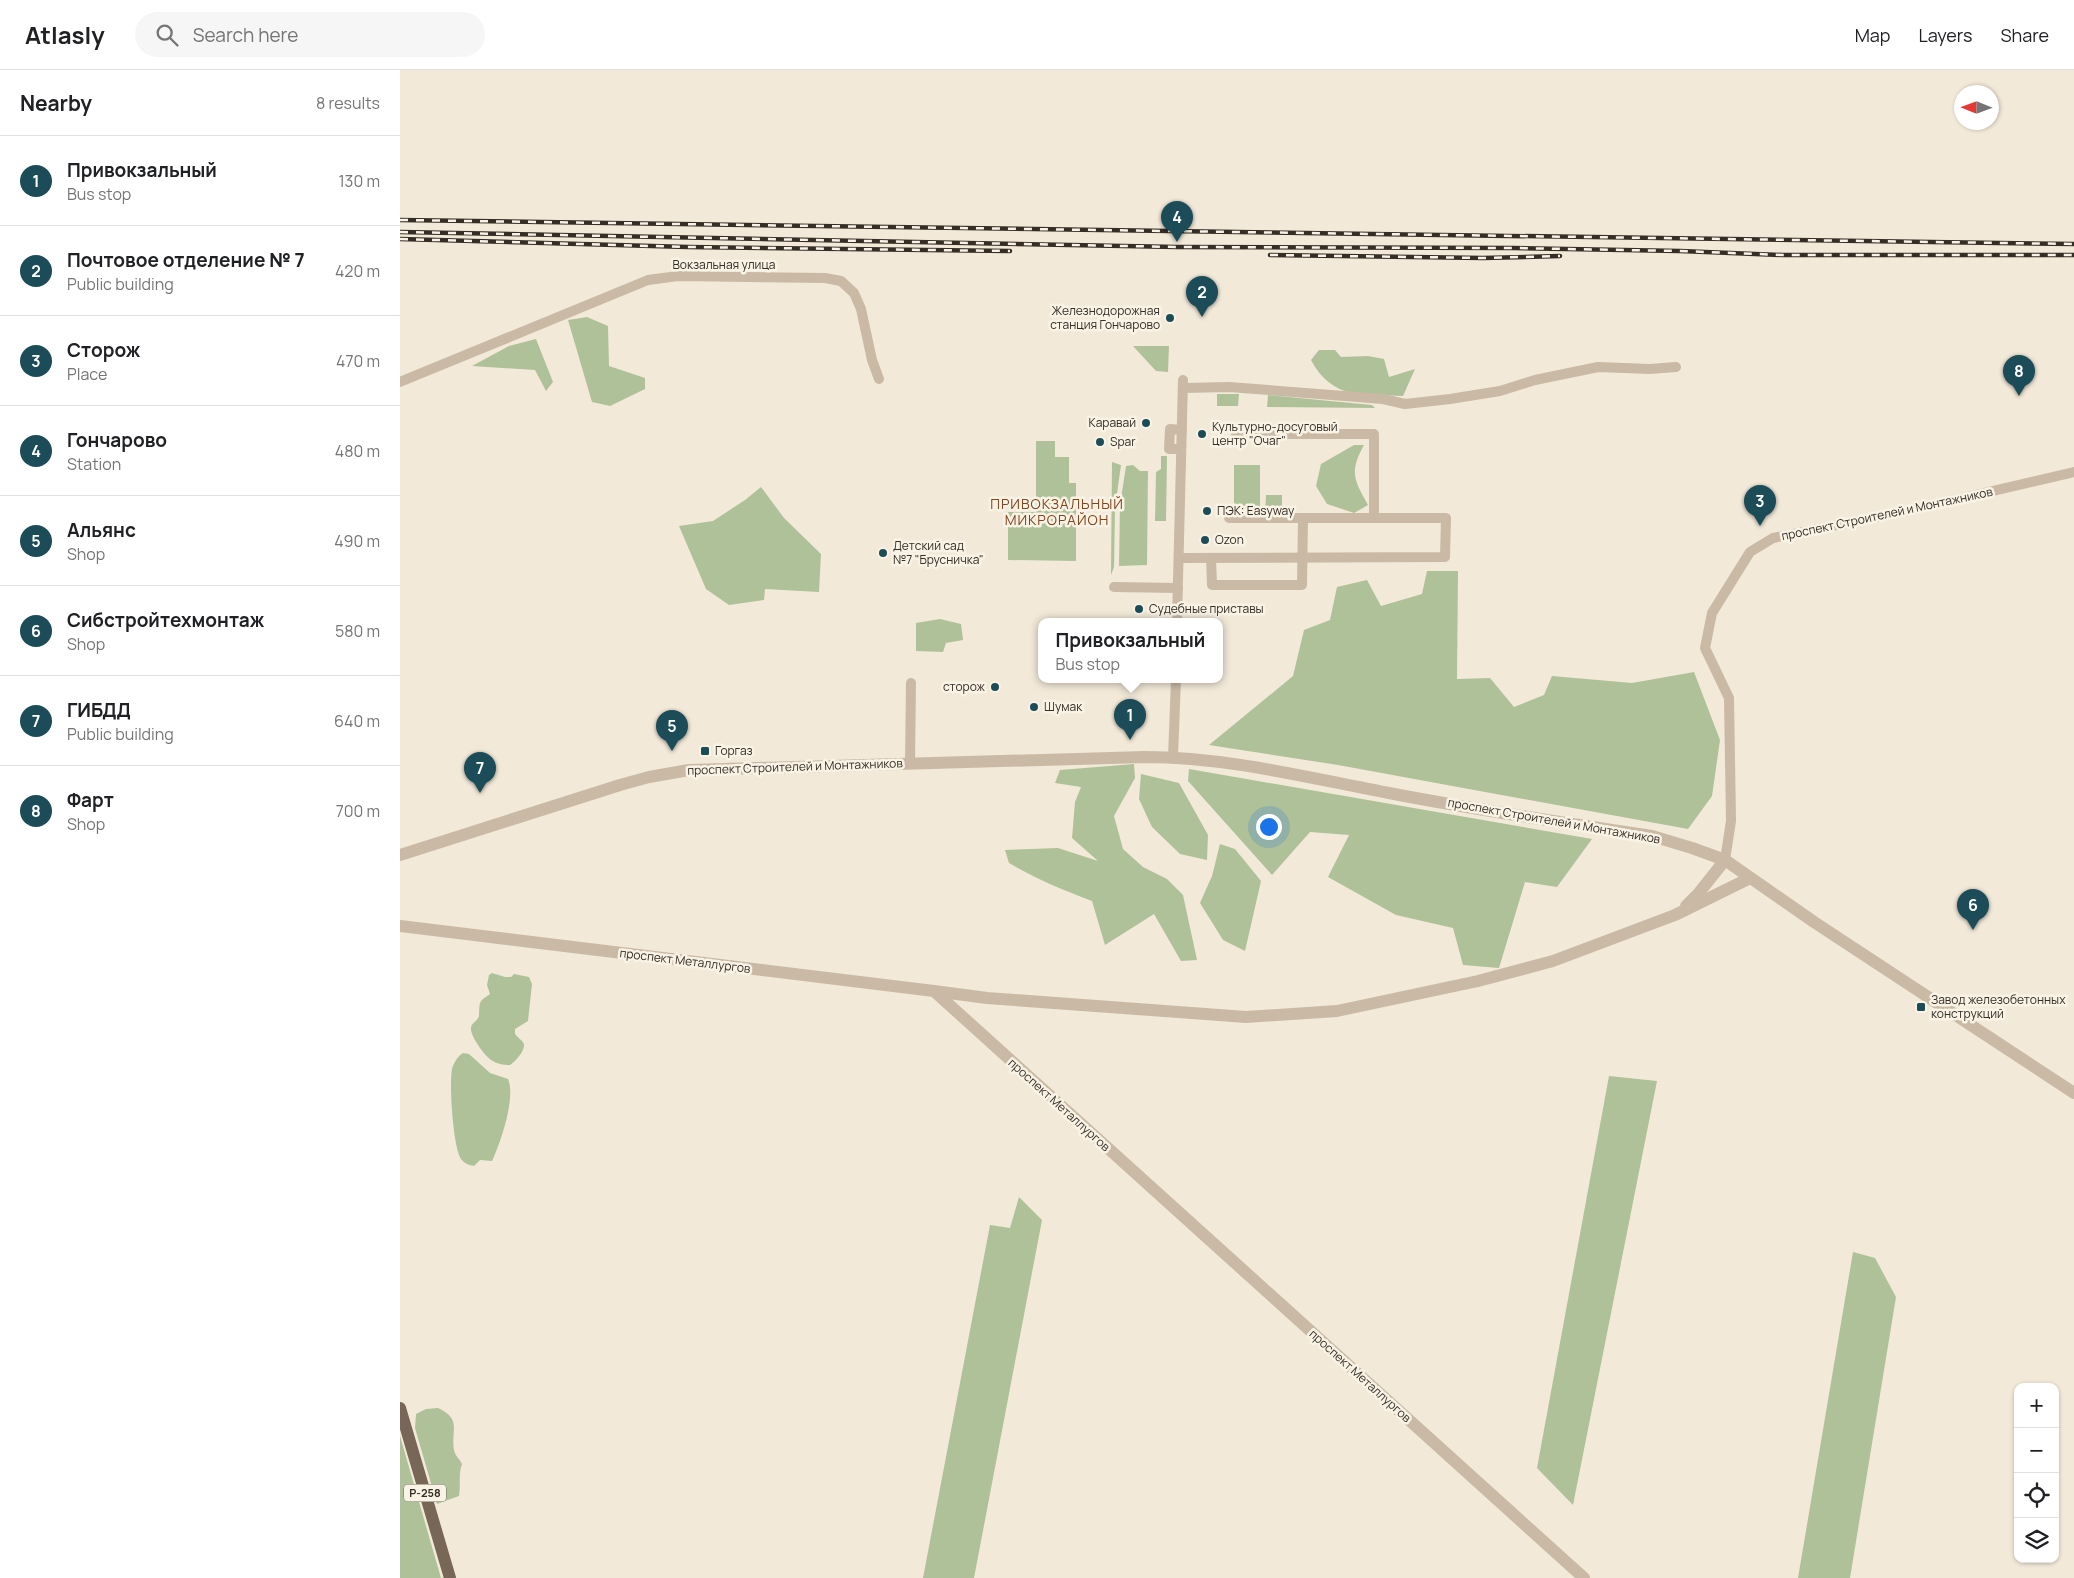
<!DOCTYPE html>
<meta charset="utf-8">
<style>
body{margin:0;font-family:Manrope,sans-serif;background:#f6f6f6;color:#202124}
.controls{position:absolute;right:15px;bottom:15px;display:grid;overflow:hidden;border-radius:10px;box-shadow:0 1px 4px #0004}
.controls button{width:45px;height:45px;display:grid;place-items:center;padding:0;border:0;border-bottom:1px solid #e0e0e0;background:#fff;color:#202124;font:25px sans-serif}
.compass{position:absolute;left:1554px;top:15px;width:45px;height:45px;border-radius:50%;background:#fff;box-shadow:0 1px 4px #0004;rotate:271deg}
.you{position:absolute;left:868px;top:756px;width:18px;height:18px;margin:-12px;border:4px solid #fff;border-radius:50%;background:#1a73e8;box-shadow:0 0 0 8px #1a73e833}
.badge{display:grid;place-items:center;width:32px;height:32px;border-radius:50%;background:#1b4c57;color:#fff;font-size:16px;font-weight:700}
.pin{position:absolute;translate:-50% -41px;filter:drop-shadow(0 1px 2px #0008)}
.pin::after{content:'';position:absolute;top:26px;width:18px;height:15px;background:inherit;clip-path:polygon(0 0,100% 0,50% 100%)}
.popup{position:absolute;left:638px;top:548px;width:185px;height:65px;box-sizing:border-box;display:grid;place-content:center;border-radius:10px;background:#fff;filter:drop-shadow(0 1px 4px #0005);font-size:16px;white-space:nowrap;color:#757577}
.popup b{font-size:19px;color:#202124}
.popup::after{content:'';position:absolute;left:50%;top:100%;margin-left:-10px;border:10px solid transparent;border-top-color:#fff}
.list{margin:0;padding:0;list-style:none}
h2{display:flex;justify-content:space-between;align-items:center;height:65px;margin:0;padding:0 20px;font-size:21px}
h2 small{font-size:16px;font-weight:400;color:#757577}
.list li{display:grid;grid-template-columns:32px 1fr auto;gap:15px;align-items:center;box-sizing:border-box;height:90px;padding:0 20px;border-top:1px solid #e0e0e0}
.list b{display:block;font-size:19px;white-space:nowrap}
.list p{margin:0;font-size:16px;white-space:nowrap;color:#757577}
.list em{font-size:16px;font-style:normal;color:#757577}
.icon{flex:none;width:28px;height:28px;fill:none;stroke:currentColor;stroke-width:2;stroke-linecap:round;stroke-linejoin:round}
.map{position:relative;flex:none;width:1674px;height:1508px;overflow:hidden}
header{display:flex;align-items:center;gap:30px;box-sizing:border-box;height:70px;padding:0 25px;background:#fff;border-bottom:1px solid #e0e0e0}
header strong{font-size:24px}
nav{display:flex;gap:28px;margin-inline-start:auto;font-size:18px}
.search{width:350px;height:45px;background:#f6f6f6;display:flex;align-items:center;gap:12px;box-sizing:border-box;padding:0 18px;border-radius:28px;color:#757577;font-size:19px}
main{display:flex}
aside{flex:1;background:#fff}
.map>svg:first-child{display:block}
</style>
<header>
<strong>Atlasly</strong>
<div class="search"><svg class="icon" aria-label="search" viewBox="0 0 24 24"><circle cx="10" cy="10" r="6"/><path d="M15 15l6 6"/></svg>Search here</div>
<nav><a>Map</a><a>Layers</a><a>Share</a></nav>
</header>
<main>
<aside>
<h2>Nearby<small>8 results</small></h2>
<ul class="list">
<li><span class="badge">1</span><div><b>Привокзальный</b><p>Bus stop</p></div><em>130 m</em></li>
<li><span class="badge">2</span><div><b>Почтовое отделение № 7</b><p>Public building</p></div><em>420 m</em></li>
<li><span class="badge">3</span><div><b>Сторож</b><p>Place</p></div><em>470 m</em></li>
<li><span class="badge">4</span><div><b>Гончарово</b><p>Station</p></div><em>480 m</em></li>
<li><span class="badge">5</span><div><b>Альянс</b><p>Shop</p></div><em>490 m</em></li>
<li><span class="badge">6</span><div><b>Сибстройтехмонтаж</b><p>Shop</p></div><em>580 m</em></li>
<li><span class="badge">7</span><div><b>ГИБДД</b><p>Public building</p></div><em>640 m</em></li>
<li><span class="badge">8</span><div><b>Фарт</b><p>Shop</p></div><em>700 m</em></li>
</ul>
</aside>
<div class="map">
<svg width="1674" height="1508" viewBox="0 0 1674 1508">
<rect width="100%" height="100%" fill="#f2e9d9"/>
<!-- green -->
<g fill="#afc199">
<polygon points="187,247 208,256 209,296 245,308 245,319 210,336 192,332 168,250"/>
<polygon points="136,269 153,312 146,321 135,300 72,296 109,276"/>
<polygon points="733,276 769,276 768,302 756,301"/>
<path d="M919,280H935L941,287L968,286L984,289L989,307L1015,299L1003,326C964,325 932,330 911,290Z"/>
<polygon points="817,324 839,324 838,336 817,336"/>
<polygon points="868,325 972,335 975,338 867,337"/>
<polygon points="636,371 655,371 655,387 669,387 669,413 676,413 676,491 608,490 608,442 636,442"/>
<path d="M954,375H964C949,402 954,410 968,435L954,443L927,434L916,416L921,394Z"/>
<polygon points="761,386 767,386 766,451 755,451 756,402 761,399"/>
<polygon points="712,392 721,395 715,438 714,497 711,505"/>
<polygon points="733,395 740,401 748,401 747,495 719,496 720,435 726,396"/>
<rect x="834" y="395" width="26" height="48"/>
<polygon points="361,417 384,448 421,484 419,522 365,519 364,530 329,535 306,519 279,456 313,451 345,430"/>
<polygon points="866,425 882,425 882,444 865,443"/>
<polygon points="1027,501 1058,501 1057,609 1090,608 1114,637 1144,625 1152,606 1232,613 1294,602 1320,670 1312,726 1288,759 938,695 809,675 893,606 904,560 930,550 937,517 967,510 981,536 1022,524"/>
<polygon points="540,549 561,554 563,570 546,573 543,582 516,581 516,553"/>
<path d="M734,694L735,708L714,746L723,779L743,797L767,809L783,825L797,890L781,891L754,844L705,875L692,831C663,820 636,809 609,793L605,780L658,778L698,791L672,768L675,732L681,717L655,713L660,700Z"/>
<polygon points="789,699 1192,769 1157,817 1125,812 1099,898 1063,895 1053,858 996,845 928,807 949,765 910,762 872,805 788,711"/>
<polygon points="741,704 779,713 808,765 807,790 780,784 752,757 739,729"/>
<polygon points="820,774 835,779 861,811 845,881 823,870 800,833 812,806"/>
<path d="M92,903L105,907H111L114,904L129,907L132,914L128,951L115,959V964C118,968 122,970 124,974C125,981 115,992 110,995C103,995 97,994 91,990C85,986 70,966 71,958C71,953 78,951 79,946C80,931 78,932 90,924L87,915L89,905Z"/>
<path d="M63,983L69,984L90,1003L108,1009C116,1027 101,1071 93,1089L92,1091L80,1090L74,1096C69,1095 65,1094 61,1089C53,1077 49,1014 52,999C54,992 58,986 63,983Z"/>
<polygon points="1209,1006 1257,1011 1173,1435 1137,1398"/>
<polygon points="619,1127 642,1150 574,1508 523,1508 590,1155 610,1158"/>
<polygon points="1453,1182 1475,1188 1496,1227 1450,1508 1398,1508"/>
<path d="M38,1338C62,1349 51,1360 54,1380C55,1386 60,1389 62,1394C58,1404 61,1416 59,1426L37,1434L15,1358L16,1344L26,1339Z"/>
<polygon points="0,1366 41,1508 0,1508"/>
</g>
<g fill="none" stroke-linecap="round" stroke-linejoin="round">
<!-- minor -->
<g stroke="#cabaa5" stroke-width="10">
<polyline points="0,312 248,210 278,206 425,208 441,211 454,223 461,239 472,290 479,309"/>
<polyline points="783,318 829,317 983,329 1005,334 1050,329 1100,321 1135,310 1198,297 1250,299 1276,297"/>
<polyline points="836,364 974,364 974,448"/>
<polyline points="781,379 769,379 770,359 782,360"/>
<polyline points="779,488 1045,487 1046,448 829,448"/>
<polyline points="811,488 812,515 902,515 903,448"/>
<polyline points="714,517 778,518"/>
<polyline points="777,551 783,310"/>
<polyline points="773,687 776,609"/>
<polyline points="510,693 511,613"/>
<polyline points="1325,790 1331,751 1329,628 1305,578 1312,543 1350,482 1373,468 1507,441 1674,402"/>
</g>
<!-- tertiary -->
<g stroke="#cabaa5" stroke-width="12">
<path d="M0,785L220,715L249,707L289,700L745,687C827,687 909,708 989,723C1076,740 1164,753 1252,766L1292,778L1325,790L1414,852L1674,1023"/>
<polyline points="1286,836 1298,824 1325,790"/>
<polyline points="0,856 534,921 1184,1508"/>
<polyline points="534,921 587,928 846,947 937,941 1078,911 1153,891 1275,845 1350,808"/>
</g>
<!-- primary -->
<polyline stroke="#786657" stroke-width="12" points="0,1338 50,1508"/>
<!-- rail casing -->
<g stroke="#352d26" stroke-width="4.5">
<g id="rail">
<polyline points="0,150 1674,174"/>
<polyline points="0,162 777,177 1113,178 1280,181 1383,185 1674,185"/>
<polyline points="0,169 288,177 610,181"/>
<polyline points="870,185 1083,188 1160,186"/>
</g>
</g>
<!-- rail -->
<use href="#rail" stroke="#f9f3e6" stroke-width="2.5" stroke-dasharray="8" stroke-linecap="butt"/>
</g>
<!-- markers -->
<g fill="#1b4c57" stroke="#f9f3e6" stroke-width="2">
<circle cx="770" cy="248" r="5"/>
<circle cx="746" cy="353" r="5"/>
<circle cx="802" cy="364" r="5"/>
<circle cx="700" cy="372" r="5"/>
<circle cx="807" cy="441" r="5"/>
<circle cx="805" cy="470" r="5"/>
<circle cx="483" cy="483" r="5"/>
<circle cx="739" cy="539" r="5"/>
<circle cx="595" cy="617" r="5"/>
<circle cx="634" cy="637" r="5"/>
<rect x="300" y="676" width="10" height="10" rx="2.5"/>
<rect x="1516" y="932" width="10" height="10" rx="2.5"/>
</g>
<g text-anchor="middle" stroke-width="5" stroke-linejoin="round" paint-order="stroke">
<!-- shield labels -->
<rect fill="#f9f3e6" stroke="#706860" stroke-width="1" x="4" y="1414.5" width="42" height="17" rx="4"/>
<g font-size="11" font-weight="bold" fill="#352d26">
<text x="25" y="1427">Р-258</text>
</g>
<!-- street labels -->
<g font-size="12" fill="#352d26" stroke="#f9f3e6">
<text x="324" y="199">Вокзальная улица</text>
<text transform="translate(1487 444) rotate(-12)" y="4">проспект Строителей и Монтажников</text>
<text transform="translate(395 697) rotate(-2)" y="4">проспект Строителей и Монтажников</text>
<text transform="translate(1154 751) rotate(10)" y="4">проспект Строителей и Монтажников</text>
<text transform="translate(285 891) rotate(7)" y="4">проспект Металлургов</text>
<text transform="translate(659 1035) rotate(42)" y="4">проспект Металлургов</text>
<text transform="translate(960 1306) rotate(42)" y="4">проспект Металлургов</text>
</g>
<!-- poi labels -->
<g font-size="12" fill="#352d26" stroke="#f9f3e6" text-anchor="start">
<text x="760" y="245" text-anchor="end">Железнодорожная<tspan x="760" dy="14">станция Гончарово</tspan></text>
<text x="736" y="357" text-anchor="end">Каравай</text>
<text x="812" y="361">Культурно-досуговый<tspan x="812" dy="14">центр "Очаг"</tspan></text>
<text x="710" y="376">Spar</text>
<text x="817" y="445">ПЭК: Easyway</text>
<text x="815" y="474">Ozon</text>
<text x="493" y="480">Детский сад<tspan x="493" dy="14">№7 "Брусничка"</tspan></text>
<text x="749" y="543">Судебные приставы</text>
<text x="585" y="621" text-anchor="end">сторож</text>
<text x="644" y="641">Шумак</text>
<text x="315" y="685">Горгаз</text>
<text x="1531" y="934">Завод железобетонных<tspan x="1531" dy="14">конструкций</tspan></text>
</g>
<!-- neighbourhood labels -->
<g font-size="14" letter-spacing="1" fill="#86441e" stroke="#f9f3e6">
<text x="657" y="439">ПРИВОКЗАЛЬНЫЙ<tspan x="657" dy="16">МИКРОРАЙОН</tspan></text>
</g>
</g>
</svg>
<div class="controls">
<button>+</button>
<button>−</button>
<button><svg class="icon" aria-label="locate" viewBox="0 0 24 24"><circle cx="12" cy="12" r="6"/><path d="M12 2v4M12 18v4M2 12h4M18 12h4"/></svg></button>
<button><svg class="icon" aria-label="layers" viewBox="0 0 24 24"><path d="M12 4l9 5-9 5-9-5zM3 14l9 5 9-5"/></svg></button>
</div>
<svg class="compass" viewBox="-18 -18 36 36"><path d="M0-13l5 13h-10z" fill="#e53935"/><path d="M0 13l5-13h-10z" fill="#757577"/></svg>
<div class="you"></div>
<div class="pin badge" style="left:730px;top:670px">1</div>
<div class="popup"><b>Привокзальный</b>Bus stop</div>
<div class="pin badge" style="left:802px;top:247px">2</div>
<div class="pin badge" style="left:1360px;top:456px">3</div>
<div class="pin badge" style="left:777px;top:172px">4</div>
<div class="pin badge" style="left:272px;top:681px">5</div>
<div class="pin badge" style="left:1573px;top:860px">6</div>
<div class="pin badge" style="left:80px;top:723px">7</div>
<div class="pin badge" style="left:1619px;top:326px">8</div>
</div>
</main>
